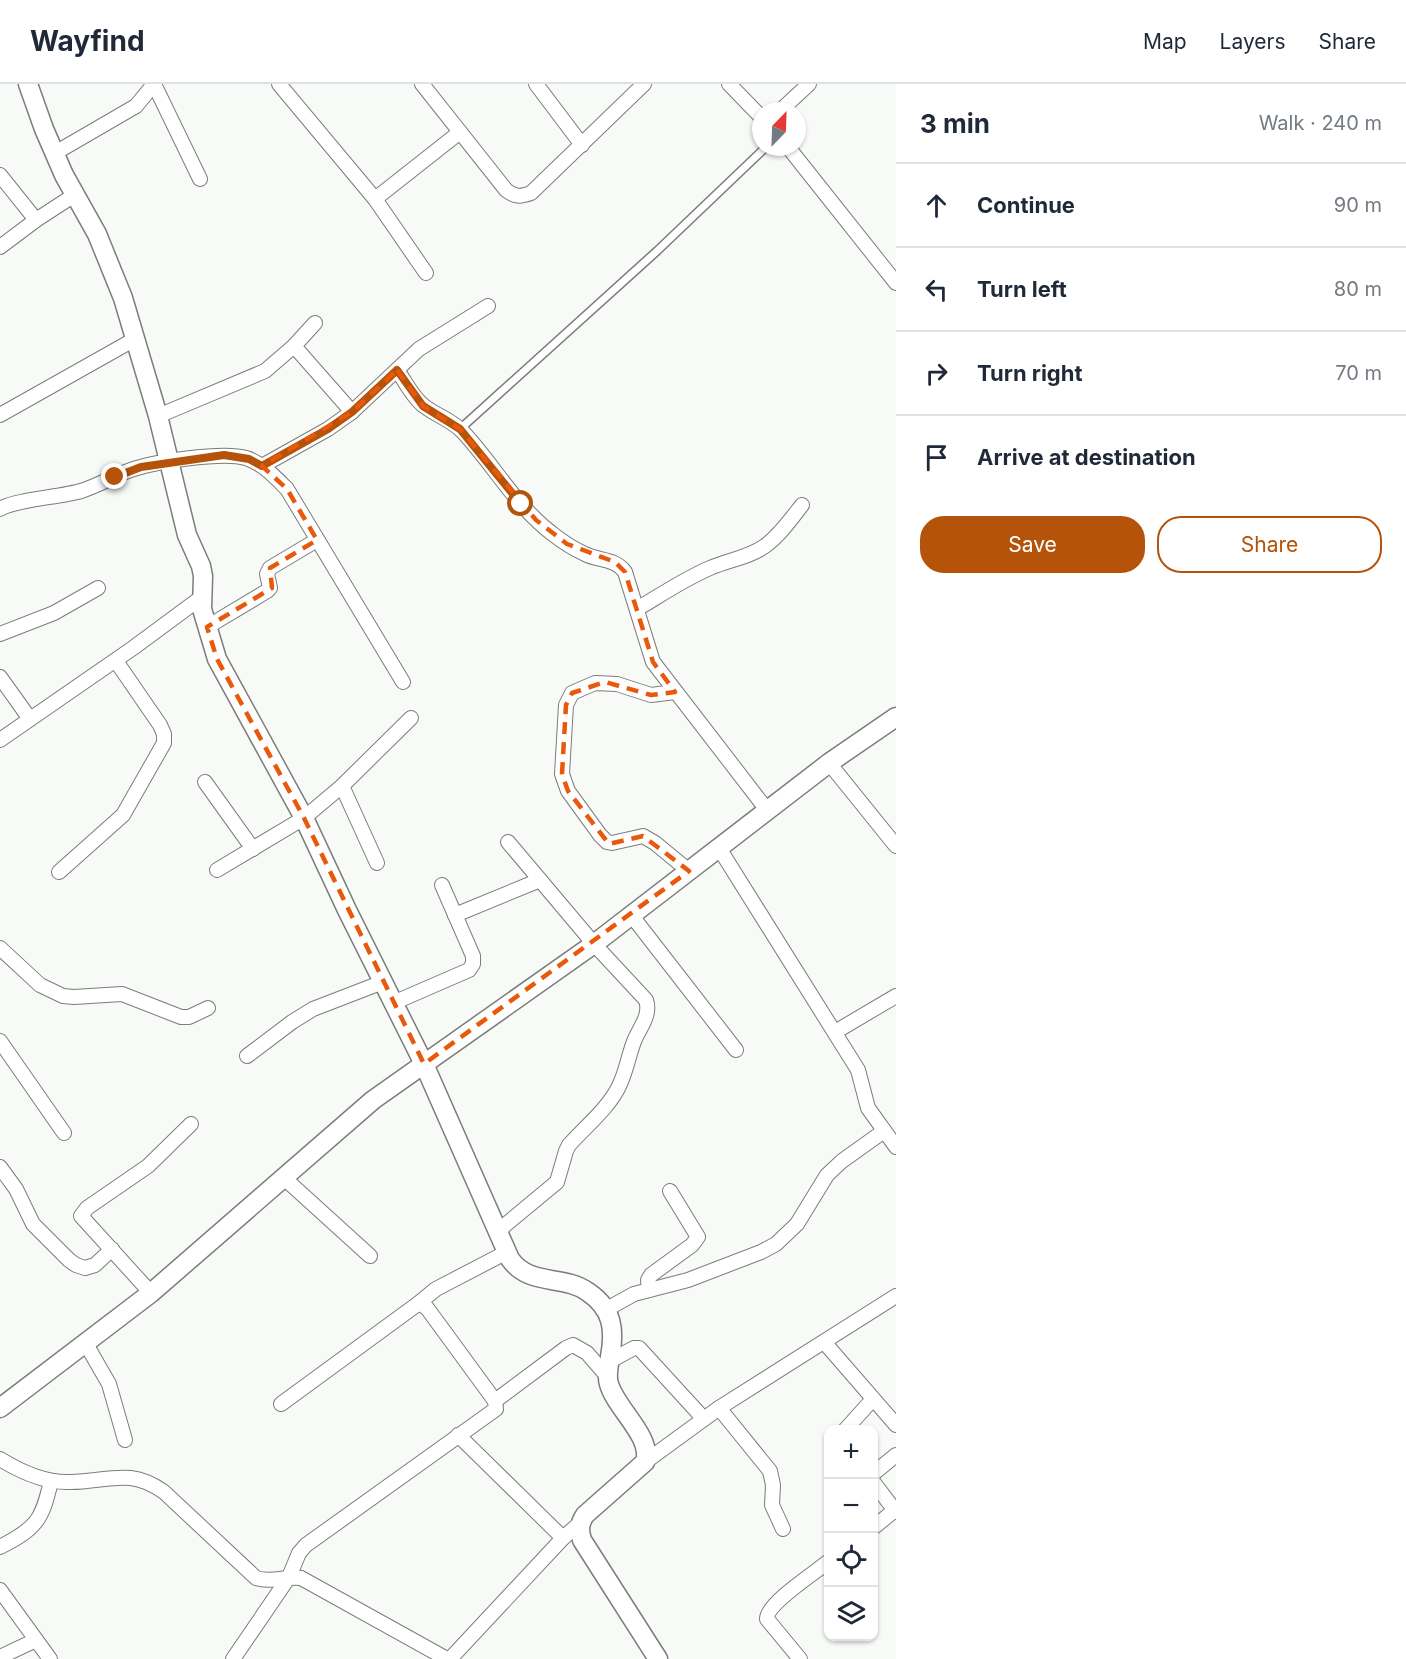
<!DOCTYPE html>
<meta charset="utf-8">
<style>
body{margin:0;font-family:Inter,sans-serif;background:#f6f6f7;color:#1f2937}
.controls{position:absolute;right:18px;bottom:18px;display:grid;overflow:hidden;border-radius:12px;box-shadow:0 2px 4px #0004}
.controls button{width:54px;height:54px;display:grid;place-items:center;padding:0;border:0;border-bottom:2px solid #e0e1e3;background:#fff;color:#1f2937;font:30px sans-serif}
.compass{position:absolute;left:752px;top:18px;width:54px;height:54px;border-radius:50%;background:#fff;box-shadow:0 2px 4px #0004;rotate:23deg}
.stop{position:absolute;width:18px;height:18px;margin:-14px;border:4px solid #b45309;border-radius:50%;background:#fff}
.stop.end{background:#b45309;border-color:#fff;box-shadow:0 2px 6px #0008}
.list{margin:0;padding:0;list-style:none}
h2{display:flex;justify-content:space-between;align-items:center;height:78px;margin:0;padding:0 24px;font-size:26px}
h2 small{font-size:20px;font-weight:400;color:#747a83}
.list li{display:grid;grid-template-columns:39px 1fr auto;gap:18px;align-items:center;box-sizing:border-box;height:84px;padding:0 24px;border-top:2px solid #e0e1e3}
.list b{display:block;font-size:22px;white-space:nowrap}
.list em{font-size:20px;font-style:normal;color:#747a83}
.actions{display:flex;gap:12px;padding:18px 24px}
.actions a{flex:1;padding:14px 0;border:2px solid #b45309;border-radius:24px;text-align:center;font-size:21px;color:#b45309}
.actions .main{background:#b45309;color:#fff}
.icon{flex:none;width:33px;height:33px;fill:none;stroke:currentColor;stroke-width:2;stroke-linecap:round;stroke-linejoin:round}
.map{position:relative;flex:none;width:896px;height:1575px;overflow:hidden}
header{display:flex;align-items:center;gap:36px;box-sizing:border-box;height:84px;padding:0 30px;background:#fff;border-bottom:2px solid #e0e1e3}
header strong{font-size:28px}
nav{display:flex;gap:33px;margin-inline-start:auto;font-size:21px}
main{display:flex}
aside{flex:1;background:#fff}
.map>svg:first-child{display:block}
</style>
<header>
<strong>Wayfind</strong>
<nav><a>Map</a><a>Layers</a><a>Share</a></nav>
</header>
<main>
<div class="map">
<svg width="896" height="1575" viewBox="0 0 896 1575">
<rect width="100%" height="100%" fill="#f7faf6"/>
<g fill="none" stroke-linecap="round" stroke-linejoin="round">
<!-- lane casing -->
<g stroke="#7a7d7a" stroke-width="10">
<polyline id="lane" points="460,345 657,167 766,63"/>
</g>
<!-- street casing -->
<g stroke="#7a7d7a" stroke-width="16">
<g id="street">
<polyline points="154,0 200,95"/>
<polyline points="279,0 375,115 426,189"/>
<path d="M422,0L506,106C515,113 520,113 531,109L644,0"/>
<polyline points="536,0 582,61"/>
<polyline points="729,0 761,33"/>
<polyline points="780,27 809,0"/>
<polyline points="788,63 896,199"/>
<polyline points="55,69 136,22 154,0"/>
<polyline points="0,91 36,136"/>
<polyline points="375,115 460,48"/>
<polyline points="0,163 36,136 76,110"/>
<polyline points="294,262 352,328"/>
<path d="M397,286C405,297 413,314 424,322C437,332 452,336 463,348C494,381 516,423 554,451C563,458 574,465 585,470C599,477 615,474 625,488L653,578L767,726"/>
<polyline points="0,331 135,255"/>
<polyline points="158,332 265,287 294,262 315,239"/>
<polyline points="262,382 328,345 352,328 419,265 488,222"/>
<path d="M0,425C13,416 61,413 81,407C97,402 112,393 128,387C151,378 223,367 246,374C262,379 275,393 287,405L403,598"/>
<path d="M637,525C661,511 684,495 710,484C728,476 748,474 765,462C780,451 791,435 802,421"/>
<polyline points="207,543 267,507 270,504 267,490 270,484 317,456"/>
<polyline points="0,550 54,529 98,504"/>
<polyline points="0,593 30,635"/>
<polyline points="675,608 651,611 617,600 595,599 572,609 566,621 562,690 568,707 600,751 607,758 612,759 643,752 655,759 689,787"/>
<polyline points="0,656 133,564 202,513"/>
<polyline points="829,679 896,762"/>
<polyline points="205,698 253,765"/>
<polyline points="342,702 377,779"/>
<polyline points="719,764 858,986 868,1024 896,1063"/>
<polyline points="217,786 304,734 342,702 411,634"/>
<polyline points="59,788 123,731 164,659 164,650 160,641 116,577"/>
<polyline points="455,831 540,796"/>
<polyline points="632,832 736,966"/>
<polyline points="0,864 40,901 63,912 74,913 122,910 181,933 189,933 208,924"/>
<polyline points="393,919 469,886 473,880 473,872 442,801"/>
<polyline points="835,948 896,912"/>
<polyline points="0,957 64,1049"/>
<polyline points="247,972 292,938 313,925 383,898"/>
<polyline points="0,1083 16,1105 33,1140 69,1176 76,1181 85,1184 95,1181 112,1165"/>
<polyline points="283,1093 370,1172"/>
<path d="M498,1147L557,1098L566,1067L569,1061C586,1042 610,1023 620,1000C627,985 629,969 635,955C641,942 651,930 646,916L594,860L508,758"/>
<polyline points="649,1206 648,1196 651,1191 692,1161 698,1153 670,1107"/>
<polyline points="151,1209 81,1132 87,1124 148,1082 191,1040"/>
<polyline points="419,1219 436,1205 507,1168"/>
<polyline points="605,1226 634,1210 688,1196 761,1168 776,1160 797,1140 827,1091 842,1077 884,1047"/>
<polyline points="824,1258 896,1341"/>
<polyline points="86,1260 109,1300 125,1356"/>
<polyline points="610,1277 634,1264 639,1264 704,1335"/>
<polyline points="495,1317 566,1264 573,1261 587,1269 607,1292"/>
<polyline points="719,1324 770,1387 773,1401 772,1421 783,1445"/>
<polyline points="845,1346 873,1315"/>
<polyline points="458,1351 563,1454"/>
<path d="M0,1375C21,1388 45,1399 70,1398C108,1398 129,1383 164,1408L256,1494C271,1499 286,1492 301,1494L447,1575"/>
<polyline points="645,1378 719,1324 896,1212"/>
<polyline points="874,1389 896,1371"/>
<polyline points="874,1399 896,1428"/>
<polyline points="874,1443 895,1426"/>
<path d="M0,1463C37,1444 42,1436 51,1397"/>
<polyline points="0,1506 50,1575"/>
<polyline points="0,1573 36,1556"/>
<polyline points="233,1575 289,1493 299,1469 306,1461 496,1325 495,1317 427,1224 419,1219 281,1320"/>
<polyline points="450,1575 563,1454 580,1439"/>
<path d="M800,1575L767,1535C766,1520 816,1488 828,1478"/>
</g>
</g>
<!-- secondary casing -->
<g stroke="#7a7d7a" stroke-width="21">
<g id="secondary">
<path d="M28,0L44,45L64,91L97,150L123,214L158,332L187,451L201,482L203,492L202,525L217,575L304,734L347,826L424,980L510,1175C530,1203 563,1190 588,1208C613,1225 615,1246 610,1273C609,1283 606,1291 609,1300C616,1325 653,1353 645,1378L585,1431C579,1440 579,1446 582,1456L658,1575"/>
<polyline points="0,1324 151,1209 373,1016 594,860 829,679 896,633"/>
</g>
</g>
<!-- lane -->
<use href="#lane" stroke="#fff" stroke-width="7"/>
<!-- street -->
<use href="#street" stroke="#fff" stroke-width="14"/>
<!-- secondary -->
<use href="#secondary" stroke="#fff" stroke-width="18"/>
</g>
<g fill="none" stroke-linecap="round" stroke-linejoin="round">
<!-- route -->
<polyline stroke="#b45309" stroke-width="8" points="115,393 141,383 224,371 249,375 262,382 328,345 352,328 397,286 423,322 460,345 521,420"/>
</g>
<!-- marked area -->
<path fill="none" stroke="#e8590c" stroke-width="4.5" stroke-dasharray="12 8" stroke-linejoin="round" d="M397,286L423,322L460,345L536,436L567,460L615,478L625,488L653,578L675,608L651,611L605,598L572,609L566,621L562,690L568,707L609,760L643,752L689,787L424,980L304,734L217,575L207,543L272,504L270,484L317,456L287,405L262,382L352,328Z"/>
</svg>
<div class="controls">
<button>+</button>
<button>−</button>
<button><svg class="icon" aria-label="locate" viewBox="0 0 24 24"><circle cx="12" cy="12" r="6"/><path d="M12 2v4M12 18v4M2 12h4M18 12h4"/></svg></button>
<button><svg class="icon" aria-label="layers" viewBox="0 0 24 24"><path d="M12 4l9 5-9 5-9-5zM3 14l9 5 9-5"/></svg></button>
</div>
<svg class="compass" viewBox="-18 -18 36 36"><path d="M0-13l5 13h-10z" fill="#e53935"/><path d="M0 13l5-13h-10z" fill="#747a83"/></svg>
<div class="stop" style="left:521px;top:420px"></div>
<div class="stop end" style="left:115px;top:393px"></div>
</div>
<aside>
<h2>3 min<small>Walk · 240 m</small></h2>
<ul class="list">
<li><svg class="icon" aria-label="ahead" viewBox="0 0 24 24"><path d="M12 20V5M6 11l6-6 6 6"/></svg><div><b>Continue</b></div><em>90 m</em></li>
<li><svg class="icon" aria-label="left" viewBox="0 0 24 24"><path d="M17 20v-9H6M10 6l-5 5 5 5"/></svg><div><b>Turn left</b></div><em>80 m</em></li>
<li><svg class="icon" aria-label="right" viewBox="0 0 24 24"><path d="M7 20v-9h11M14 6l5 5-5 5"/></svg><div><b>Turn right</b></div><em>70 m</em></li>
<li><svg class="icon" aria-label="arrive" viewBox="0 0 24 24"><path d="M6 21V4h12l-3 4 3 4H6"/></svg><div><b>Arrive at destination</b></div></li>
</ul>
<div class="actions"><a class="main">Save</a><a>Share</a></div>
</aside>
</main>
